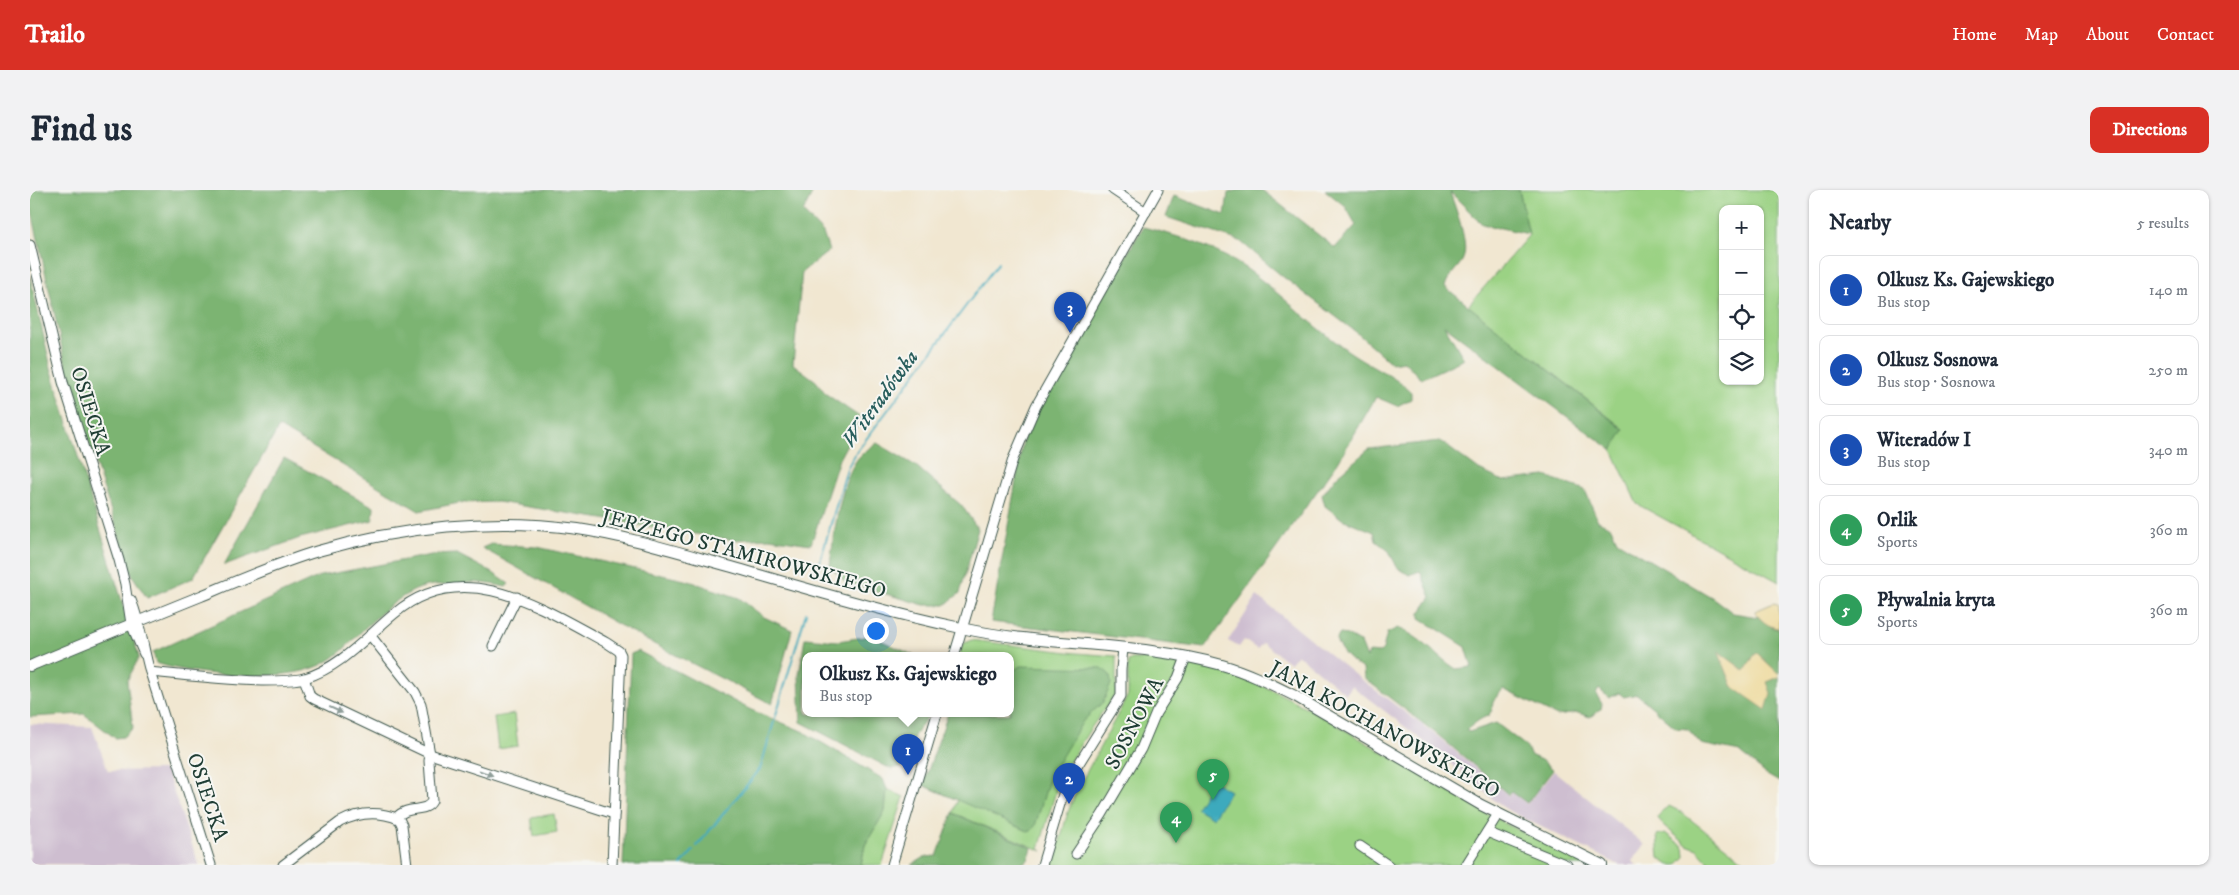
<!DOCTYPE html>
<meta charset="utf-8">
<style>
body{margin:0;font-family:"IM FELL DW Pica",serif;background:#f2f2f3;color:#1f2937}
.controls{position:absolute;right:15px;top:15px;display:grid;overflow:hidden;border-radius:10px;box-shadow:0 1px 4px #0004}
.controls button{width:45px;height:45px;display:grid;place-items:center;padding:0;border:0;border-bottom:1px solid #e0e1e3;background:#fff;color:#1f2937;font:25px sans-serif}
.you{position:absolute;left:845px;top:440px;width:18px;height:18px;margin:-12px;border:4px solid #fff;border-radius:50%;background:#1a73e8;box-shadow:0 0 0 8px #1a73e833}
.badge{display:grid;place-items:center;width:32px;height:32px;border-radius:50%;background:#d93025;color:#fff;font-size:16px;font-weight:700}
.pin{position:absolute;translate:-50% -41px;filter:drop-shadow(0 1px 2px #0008)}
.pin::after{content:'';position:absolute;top:26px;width:18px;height:15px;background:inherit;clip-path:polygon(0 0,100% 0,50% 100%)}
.popup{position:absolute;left:772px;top:462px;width:212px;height:65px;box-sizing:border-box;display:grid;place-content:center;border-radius:10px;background:#fff;filter:drop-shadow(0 1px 4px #0005);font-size:16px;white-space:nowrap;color:#747a83}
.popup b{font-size:19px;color:#1f2937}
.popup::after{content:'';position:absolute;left:50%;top:100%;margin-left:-10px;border:10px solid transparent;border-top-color:#fff}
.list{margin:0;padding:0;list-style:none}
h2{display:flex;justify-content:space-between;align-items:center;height:65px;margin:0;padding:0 20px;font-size:21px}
h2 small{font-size:16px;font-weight:400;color:#747a83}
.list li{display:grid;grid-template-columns:32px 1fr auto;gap:15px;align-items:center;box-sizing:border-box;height:70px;margin:0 10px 10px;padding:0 10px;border:1px solid #e0e1e3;border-radius:10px}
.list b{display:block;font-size:19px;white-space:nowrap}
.list p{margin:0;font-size:16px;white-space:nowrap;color:#747a83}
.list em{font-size:16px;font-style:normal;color:#747a83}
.icon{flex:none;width:28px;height:28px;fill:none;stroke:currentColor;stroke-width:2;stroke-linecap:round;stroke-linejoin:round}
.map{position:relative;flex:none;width:1749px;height:675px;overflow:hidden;border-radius:10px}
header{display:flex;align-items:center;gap:30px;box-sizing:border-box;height:70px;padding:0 25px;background:#d93025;color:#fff}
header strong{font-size:24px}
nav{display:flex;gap:28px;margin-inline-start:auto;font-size:18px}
.intro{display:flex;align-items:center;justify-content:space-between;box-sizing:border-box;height:120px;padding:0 30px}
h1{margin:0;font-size:35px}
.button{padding:12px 22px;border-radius:10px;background:#d93025;color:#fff;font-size:18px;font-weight:700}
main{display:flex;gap:30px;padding:0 30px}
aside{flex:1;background:#fff;border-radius:10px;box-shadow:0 1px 4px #0004}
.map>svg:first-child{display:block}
</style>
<header>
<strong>Trailo</strong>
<nav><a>Home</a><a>Map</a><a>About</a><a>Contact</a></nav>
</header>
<div class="intro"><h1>Find us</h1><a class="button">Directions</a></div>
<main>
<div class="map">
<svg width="1749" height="675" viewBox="0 0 1749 675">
<rect width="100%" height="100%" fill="#f6f6f2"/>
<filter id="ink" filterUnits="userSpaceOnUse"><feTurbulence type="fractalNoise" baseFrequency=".02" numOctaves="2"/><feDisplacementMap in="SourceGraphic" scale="10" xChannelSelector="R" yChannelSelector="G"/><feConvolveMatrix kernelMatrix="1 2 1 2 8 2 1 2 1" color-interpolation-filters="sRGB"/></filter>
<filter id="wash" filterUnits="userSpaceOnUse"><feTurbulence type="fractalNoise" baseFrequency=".0096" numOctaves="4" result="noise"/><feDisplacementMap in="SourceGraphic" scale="20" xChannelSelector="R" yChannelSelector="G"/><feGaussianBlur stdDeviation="1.12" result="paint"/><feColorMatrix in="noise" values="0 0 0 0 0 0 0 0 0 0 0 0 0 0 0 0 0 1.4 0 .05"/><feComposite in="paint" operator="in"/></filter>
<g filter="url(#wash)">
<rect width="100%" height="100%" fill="#f1e7d1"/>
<!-- industrial -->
<g fill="#cebed0">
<polygon points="1227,406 1325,485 1407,546 1479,606 1482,603 1497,614 1524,581 1615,655 1602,671 1607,675 1589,675 1481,622 1470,615 1400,556 1322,496 1316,504 1267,464 1260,473 1233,453 1227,459 1214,450 1209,457 1198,451"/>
<polygon points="0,534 62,537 78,581 136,580 169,675 0,674"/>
</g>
<!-- green -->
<g fill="#9bd284" stroke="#5d885c" fill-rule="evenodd">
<path d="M1489,0H1749V392L1607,314L1582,260L1594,239L1438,116L1499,45ZM1693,19H1730V191H1693Z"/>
<polygon points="941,450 1046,463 1086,466 1086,503 1061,538 1033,582 1028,594 1009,659 1012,661 923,623 928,610 893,595 918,524 980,524 980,466 929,466 933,454"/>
<path d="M1102,469C1188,465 1255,504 1327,547C1369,572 1411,598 1454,622C1489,642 1527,658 1563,675H1023L1038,622L1047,600L1098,505V471Z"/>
<polygon points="484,524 488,556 468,559 464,527"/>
<polygon points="857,599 874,607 852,675 831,675 835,655 855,621"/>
<polygon points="1639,616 1651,622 1719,675 1682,675 1667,659 1657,655 1633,635 1628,628 1632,621"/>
<polygon points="524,624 527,642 504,646 501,628"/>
<polygon points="1635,643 1654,657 1655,667 1647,675 1639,675 1629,668 1627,645"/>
</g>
<!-- forest -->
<g fill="#7cb472" stroke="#4e7853">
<polygon points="0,0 784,0 773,22 793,43 799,61 772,82 763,174 786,191 796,204 831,228 809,269 781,354 739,348 703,350 468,312 429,313 389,321 249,237 163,388 117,408 102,385 41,199 0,13"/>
<path d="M1208,0H1232L1305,58L1326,35L1316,17L1295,0H1489L1499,44L1452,34L1420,2C1425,18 1441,56 1432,71C1426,81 1418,85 1415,97L1594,240L1582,260L1414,135L1434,169L1391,189L1374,171L1361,173L1326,142L1252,86L1210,51L1136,27L1144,6L1195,25L1198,3Z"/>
<path d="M1113,37C1153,47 1192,60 1225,85C1256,109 1284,137 1317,160C1338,175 1362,184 1381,202V209L1367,216L1346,207L1308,272L1175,458L961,432L994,245L1016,202Z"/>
<polygon points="0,87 21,178 109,467 97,491 103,538 93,547 85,548 54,524 0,527"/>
<path d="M1410,251L1449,280L1473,291L1515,286L1555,300L1568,331L1581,337L1587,351L1683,408L1703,423L1728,427L1743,438H1749V484L1726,462L1715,481L1689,462L1703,497L1737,492L1749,487V592L1737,585L1710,562L1671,554L1658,539L1646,538L1607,504L1594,507L1589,503L1579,508L1569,499L1566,504L1572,514L1571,519L1560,527L1548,523L1527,526L1473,499L1463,511L1462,520L1458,526C1450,528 1443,535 1436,540L1439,542L1466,533L1497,557L1500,565L1511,570L1523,580L1497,613L1482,602L1479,605L1408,545L1334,488L1333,479C1320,471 1312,464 1306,450L1310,444L1317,445L1331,453L1337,468L1339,462L1349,463L1353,459L1357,443L1368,438C1390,446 1406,466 1426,479L1442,477L1436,457L1390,428V423L1401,407L1390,381L1379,385L1367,377L1359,361L1346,351L1344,342L1312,329L1295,316L1292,305L1307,286L1339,259Z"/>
<path d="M847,253L886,276L932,316L948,339L930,403L915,415H894L815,392L800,376C803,349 811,284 831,265C836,260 842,257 847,253Z"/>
<polygon points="254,268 344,317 343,330 270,348 194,375"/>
<polygon points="461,354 507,357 659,391 709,408 734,427 762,440 742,514 616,450 452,358"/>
<path d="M427,364L463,383L479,394L476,397C452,392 443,391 419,395C414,396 409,394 404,395C378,397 352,422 334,439C321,452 308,467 291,475C253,493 165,486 126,473L123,462L290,386L401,365Z"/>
<polygon points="841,446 885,466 776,466 776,524 899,524 884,546 875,576 861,579 771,532 769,485 775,448 808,451"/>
<polygon points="608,461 719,519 772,541 853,589 857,599 855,621 835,655 831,675 593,675 601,464"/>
<polygon points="990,476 1072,478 1080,485 1081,494 1073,512 1053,531 1020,586 1005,636 1000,642 893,595 918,524 980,524 981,483"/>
<polygon points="923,623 1002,658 998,670 989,675 882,675 895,667 907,666"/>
</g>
<!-- sand -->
<g fill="#eeda9e" stroke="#868c69">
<path d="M1744,413L1749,416V438C1740,438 1729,430 1725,421Z"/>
<polygon points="1688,461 1715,481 1726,462 1749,484 1749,487 1737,492 1741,503 1736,520 1703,497"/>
</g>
<!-- water -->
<polygon fill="#3eaabd" stroke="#2e7478" points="1183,591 1200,601 1183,628 1166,618"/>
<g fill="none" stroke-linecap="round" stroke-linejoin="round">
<!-- stream -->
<g stroke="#3eaabd" stroke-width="2">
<polyline points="788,378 817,279 825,264 968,73"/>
<polyline points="667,656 730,579 776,423"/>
<polyline points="651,675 663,661"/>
</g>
</g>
</g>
<g filter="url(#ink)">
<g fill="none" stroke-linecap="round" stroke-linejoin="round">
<!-- minor casing -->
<g stroke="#3e564c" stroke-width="11">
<g id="minor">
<polyline points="1083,0 1116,22"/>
<polyline points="0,55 33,192 89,370 95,394 101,434 114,464"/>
<path d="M101,410C111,434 113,458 120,482L181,675"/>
<path d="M340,445L385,502L391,514L400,564L399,571L402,611C395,624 378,614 366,628"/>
<polyline points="463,456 487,407"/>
<polyline points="924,466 983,269 1006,216 1128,0"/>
<path d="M120,482C158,486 195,490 233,491C247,491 262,491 275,488C311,477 336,447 364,424C433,365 512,418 577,453L589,461L591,465L582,675"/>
<polyline points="274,488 280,506 284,509 400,564 584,624"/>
<polyline points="1457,642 1537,675"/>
<polyline points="1330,656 1358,675"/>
<polyline points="1046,664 1072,625 1111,559 1126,523 1148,488 1156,467"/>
<path d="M253,675L310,632C329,622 349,621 369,629L372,635L377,675"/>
<polyline points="862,675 907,524"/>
<polyline points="1012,675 1036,594 1091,506 1091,480 1093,458"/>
<polyline points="1436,675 1468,624"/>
</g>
</g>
<!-- major casing -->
<g stroke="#3e564c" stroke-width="12">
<path id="major" d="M0,476C57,452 114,429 171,406C209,390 248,373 288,361C371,337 462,327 548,339C601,347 651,363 702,377C778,399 854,422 931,438C1017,457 1107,451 1192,475C1217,482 1241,494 1265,506L1451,615L1572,675"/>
</g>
<!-- minor -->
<use href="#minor" stroke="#fff" stroke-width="9"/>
<!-- major -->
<use href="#major" stroke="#fff" stroke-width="10"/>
</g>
<!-- one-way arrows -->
<defs><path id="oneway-solid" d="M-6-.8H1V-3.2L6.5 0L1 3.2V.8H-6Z" transform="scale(1.25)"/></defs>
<g fill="#8f9e9a">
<use href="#oneway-solid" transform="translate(306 520) rotate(25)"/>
<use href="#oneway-solid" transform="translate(456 583) rotate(20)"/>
</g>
</g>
<g text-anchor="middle" stroke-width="4" stroke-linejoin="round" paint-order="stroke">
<!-- street labels -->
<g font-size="21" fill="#1f3d34" stroke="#f6f6f2">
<text transform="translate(61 221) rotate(73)" y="7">OSIECKA</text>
<text transform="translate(714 363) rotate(15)" y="7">JERZEGO STAMIROWSKIEGO</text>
<text transform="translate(1104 533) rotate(-62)" y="7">SOSNOWA</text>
<text transform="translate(1355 539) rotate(29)" y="7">JANA KOCHANOWSKIEGO</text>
<text transform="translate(178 607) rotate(72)" y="7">OSIECKA</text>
</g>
<!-- water labels -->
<g font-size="22" font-style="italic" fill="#285e5d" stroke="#f6f6f2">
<text transform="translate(849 208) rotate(-54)" y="8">Witeradówka</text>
</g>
</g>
</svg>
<div class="controls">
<button>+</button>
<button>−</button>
<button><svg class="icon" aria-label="locate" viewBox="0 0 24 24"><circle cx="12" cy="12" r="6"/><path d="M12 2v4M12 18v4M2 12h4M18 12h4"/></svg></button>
<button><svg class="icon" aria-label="layers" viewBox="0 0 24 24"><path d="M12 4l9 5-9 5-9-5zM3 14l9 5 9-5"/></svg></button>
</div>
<div class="you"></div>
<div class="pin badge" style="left:878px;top:585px;background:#1a4fb4">1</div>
<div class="popup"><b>Olkusz Ks. Gajewskiego</b>Bus stop</div>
<div class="pin badge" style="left:1039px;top:614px;background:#1a4fb4">2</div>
<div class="pin badge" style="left:1040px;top:143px;background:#1a4fb4">3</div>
<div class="pin badge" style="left:1146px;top:653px;background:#2e9e5b">4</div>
<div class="pin badge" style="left:1183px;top:610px;background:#2e9e5b">5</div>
</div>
<aside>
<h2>Nearby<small>5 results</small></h2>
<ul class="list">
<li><span class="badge" style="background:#1a4fb4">1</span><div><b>Olkusz Ks. Gajewskiego</b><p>Bus stop</p></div><em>140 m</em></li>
<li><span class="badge" style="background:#1a4fb4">2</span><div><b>Olkusz Sosnowa</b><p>Bus stop · Sosnowa</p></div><em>250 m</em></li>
<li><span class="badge" style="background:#1a4fb4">3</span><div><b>Witeradów I</b><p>Bus stop</p></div><em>340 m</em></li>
<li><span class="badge" style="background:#2e9e5b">4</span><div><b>Orlik</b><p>Sports</p></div><em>360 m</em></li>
<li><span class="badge" style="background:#2e9e5b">5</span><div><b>Pływalnia kryta</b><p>Sports</p></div><em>360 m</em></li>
</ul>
</aside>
</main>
